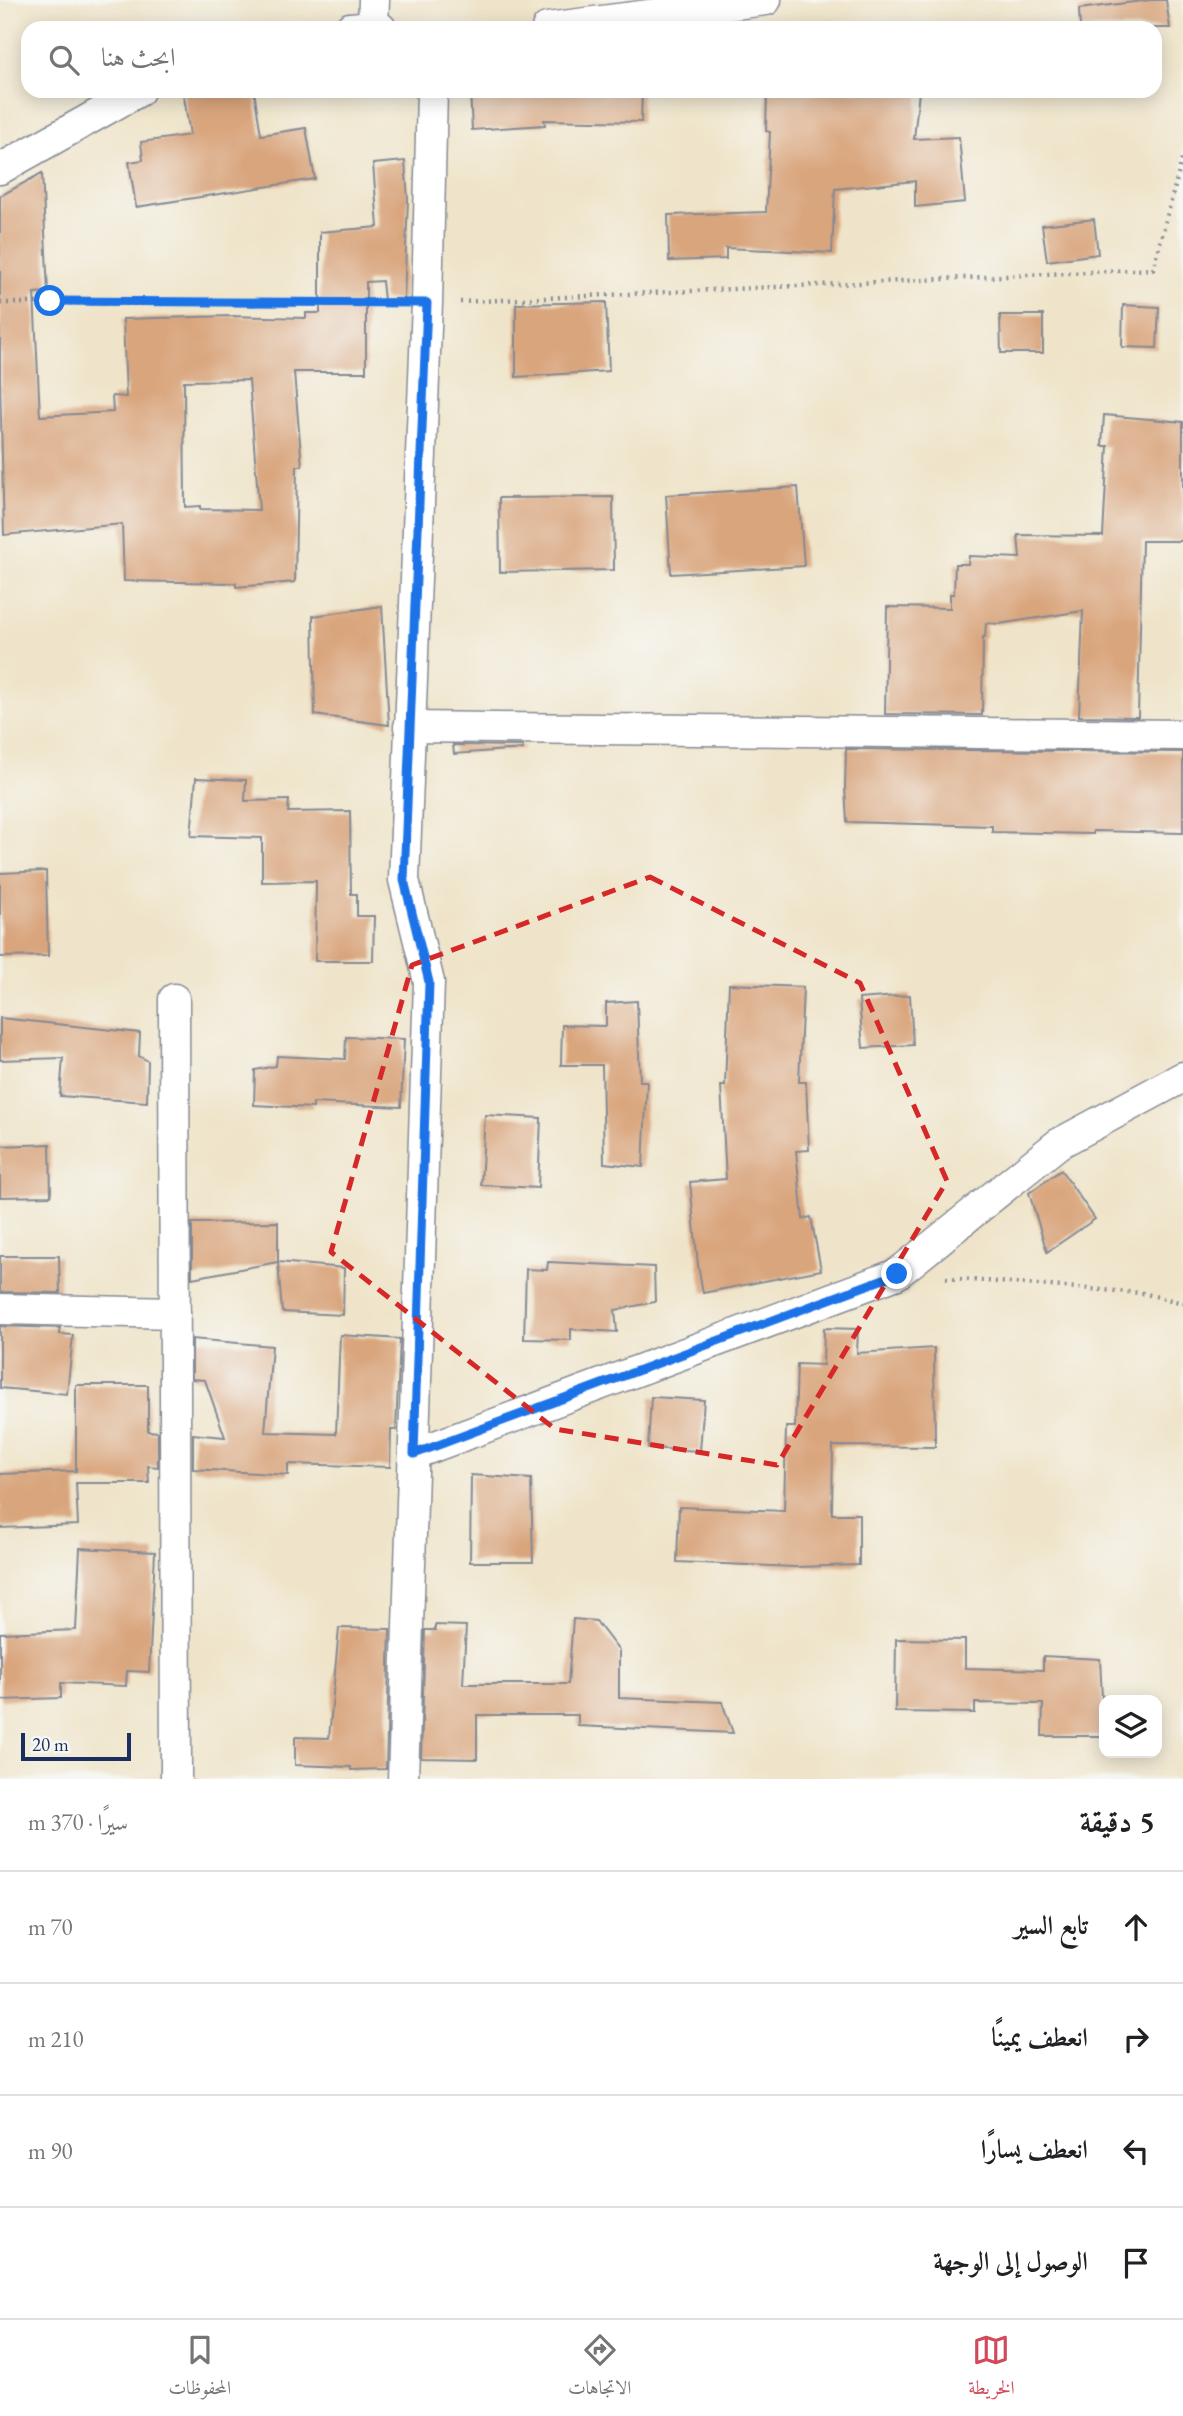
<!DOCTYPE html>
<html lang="ar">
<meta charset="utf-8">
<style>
body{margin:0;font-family:"EB Garamond",Amiri,serif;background:#f6f6f6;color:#202124;direction:rtl}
.controls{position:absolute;right:21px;bottom:21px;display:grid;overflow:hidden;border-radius:14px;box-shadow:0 4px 18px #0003}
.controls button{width:63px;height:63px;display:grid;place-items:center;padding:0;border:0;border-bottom:2px solid #e0e0e0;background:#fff;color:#202124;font:35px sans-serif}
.scale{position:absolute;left:21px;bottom:18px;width:110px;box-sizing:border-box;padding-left:7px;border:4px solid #1b2f5e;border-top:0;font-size:19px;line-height:24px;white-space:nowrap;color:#1b2f5e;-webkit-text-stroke:5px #f6f6f2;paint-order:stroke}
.stop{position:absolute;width:21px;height:21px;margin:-16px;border:5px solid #1a73e8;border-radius:50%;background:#fff}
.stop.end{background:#1a73e8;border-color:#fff;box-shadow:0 2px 7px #0008}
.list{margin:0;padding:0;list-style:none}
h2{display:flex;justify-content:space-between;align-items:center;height:91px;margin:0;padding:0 28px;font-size:30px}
h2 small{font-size:23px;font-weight:400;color:#757577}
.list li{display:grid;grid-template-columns:46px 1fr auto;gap:21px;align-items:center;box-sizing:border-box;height:112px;padding:0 28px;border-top:2px solid #e0e0e0}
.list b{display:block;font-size:26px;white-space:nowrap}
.list em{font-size:23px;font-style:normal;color:#757577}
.icon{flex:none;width:38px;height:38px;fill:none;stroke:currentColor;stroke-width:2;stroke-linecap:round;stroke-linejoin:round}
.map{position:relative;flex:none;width:1183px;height:1779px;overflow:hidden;direction:ltr}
.search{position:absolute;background:#fff;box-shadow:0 4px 18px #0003;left:21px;right:21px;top:21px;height:77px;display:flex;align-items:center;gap:18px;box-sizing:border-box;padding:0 24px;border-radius:21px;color:#757577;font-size:26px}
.sheet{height:539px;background:#fff}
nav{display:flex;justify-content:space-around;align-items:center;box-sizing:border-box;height:98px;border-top:2px solid #e0e0e0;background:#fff;font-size:19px;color:#757577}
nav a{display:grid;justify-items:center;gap:4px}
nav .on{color:#d1495b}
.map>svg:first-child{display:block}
</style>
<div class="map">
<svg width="1183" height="1779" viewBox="0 0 1183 1779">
<rect width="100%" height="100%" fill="#f6f6f2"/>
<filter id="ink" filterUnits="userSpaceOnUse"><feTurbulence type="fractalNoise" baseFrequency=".0143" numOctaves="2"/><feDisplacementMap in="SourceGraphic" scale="14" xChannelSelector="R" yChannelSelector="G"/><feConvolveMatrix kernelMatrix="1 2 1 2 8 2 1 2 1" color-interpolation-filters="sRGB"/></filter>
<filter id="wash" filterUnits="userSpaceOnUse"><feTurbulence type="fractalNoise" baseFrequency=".00686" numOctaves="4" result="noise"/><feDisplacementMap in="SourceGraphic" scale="28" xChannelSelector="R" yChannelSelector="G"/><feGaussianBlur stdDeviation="1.57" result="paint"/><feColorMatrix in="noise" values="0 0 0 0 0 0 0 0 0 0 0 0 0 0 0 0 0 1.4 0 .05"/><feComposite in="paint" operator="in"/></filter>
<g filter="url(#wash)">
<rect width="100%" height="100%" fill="#efe4c9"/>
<g id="blocks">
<!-- building -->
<g fill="#d9a57d" fill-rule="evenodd">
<polygon points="1150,0 1166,0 1170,28 1080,28 1079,9"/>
<polygon points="183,91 254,91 261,135 306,128 315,179 136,207 129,162 143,160 141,142 190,135"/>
<polygon points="470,91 642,91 641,122 544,120 545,125 472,130"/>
<polygon points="767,91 919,91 914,139 959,137 965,202 915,207 915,181 835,189 832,253 726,248 726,259 669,261 668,215 766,212 770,132 766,131"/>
<path d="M405,161L408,199L404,299L384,300L382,281L366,282V372H294L302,466H297L295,582L236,587V583L124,581L122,524L4,535L0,381V196L42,173L48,292L34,293L40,416L113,412L112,396L126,397L123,319L231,316L306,318V313H320V232L378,227L373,164ZM249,380L259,510L200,509V506L185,507L184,381Z"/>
<polygon points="1094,219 1098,254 1047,261 1042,225"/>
<polygon points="606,302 609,371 516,377 516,304"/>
<polygon points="1123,305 1159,307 1157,348 1122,347"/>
<polygon points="1000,315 1043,315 1043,353 1001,353"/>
<polygon points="1104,415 1183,422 1183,541 1142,541 1138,717 1079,716 1083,611 999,624 986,623 985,637 983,637 982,715 885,714 887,607 950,608 950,594 954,594 955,564 968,564 969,556 1020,558 1018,535 1103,536 1108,446 1102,446"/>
<polygon points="798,487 804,566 671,574 666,495"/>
<polygon points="613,497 614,570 500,572 499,498"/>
<polygon points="382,606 389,725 315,715 313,616"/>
<polygon points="453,745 523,746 523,749 454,754"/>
<polygon points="846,749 1183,752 1183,833 1093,831 1093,834 992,832 992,826 847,822 845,787"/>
<polygon points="196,778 246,780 245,801 289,800 288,812 350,811 351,894 357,894 357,916 374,916 373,961 315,961 316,881 262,882 262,838 191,836"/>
<polygon points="46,871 48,956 0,957 0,873"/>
<polygon points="729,984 803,987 799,1082 806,1082 809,1150 796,1151 803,1219 811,1217 821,1270 703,1293 698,1265 690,1182 726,1179 721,1086 725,1086"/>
<polygon points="910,995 913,1045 863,1048 859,999"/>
<polygon points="637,1001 640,1081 647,1081 643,1167 604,1163 602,1065 561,1065 562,1025 606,1026 606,1003"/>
<polygon points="0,1018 140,1033 139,1056 148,1061 147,1102 60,1096 63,1058 0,1060"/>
<polygon points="346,1037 404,1039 401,1107 313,1103 313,1108 254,1105 255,1070 276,1066 277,1056 345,1059"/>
<polygon points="485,1115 541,1118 538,1188 481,1185"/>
<polygon points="50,1144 51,1196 0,1197 0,1146"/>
<polygon points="1061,1170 1095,1219 1047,1252 1029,1193"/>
<polygon points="278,1222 278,1262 192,1278 192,1223"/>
<polygon points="0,1256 59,1256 60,1293 0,1292"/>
<polygon points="278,1262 344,1268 343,1315 282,1312"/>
<polygon points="548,1262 654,1267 655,1302 615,1310 617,1332 571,1329 571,1340 524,1339 526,1269 547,1270"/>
<polygon points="0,1326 60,1328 60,1334 73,1335 67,1394 0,1388"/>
<polygon points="824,1328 858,1329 857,1353 934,1348 935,1447 833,1446 832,1514 859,1514 859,1565 795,1567 677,1562 679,1507 784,1511 786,1427 795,1427 797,1364 823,1365"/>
<polygon points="340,1335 400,1339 396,1430 391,1430 390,1467 288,1464 288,1475 193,1469 193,1434 225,1437 205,1380 192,1379 192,1339 272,1346 265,1432 336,1434"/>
<polygon points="76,1385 148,1385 148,1431 158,1432 158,1467 148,1466 149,1483 76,1483 78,1525 0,1528 0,1474 76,1471"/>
<polygon points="651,1397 704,1400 700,1451 648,1448"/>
<polygon points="471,1475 531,1479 533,1562 470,1562"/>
<polygon points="80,1548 155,1552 149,1672 127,1671 126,1686 61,1683 61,1698 0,1700 0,1633 76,1630"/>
<polygon points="573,1619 596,1621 619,1651 619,1698 722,1702 733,1733 578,1726 578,1715 477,1715 477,1759 421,1758 425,1630 435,1630 435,1625 466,1626 463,1684 568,1684"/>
<polygon points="339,1628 390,1629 386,1769 351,1770 351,1767 295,1765 295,1737 329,1738"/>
<polygon points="896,1639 965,1640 965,1668 1043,1670 1043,1656 1100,1659 1104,1736 1042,1736 1043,1704 975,1703 975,1713 895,1712"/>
</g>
</g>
</g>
<g filter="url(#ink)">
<use href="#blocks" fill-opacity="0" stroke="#858a94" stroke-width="2"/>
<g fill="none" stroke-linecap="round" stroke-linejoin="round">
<!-- street casing -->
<g stroke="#858a94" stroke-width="33">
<g id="street">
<polyline points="373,26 374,0"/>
<polyline points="350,28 373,26 381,28"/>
<polyline points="547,28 766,0"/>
<polyline points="0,169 139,91"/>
<polyline points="409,727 1183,735"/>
<polyline points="174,999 176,1779"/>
<polyline points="0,1309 175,1313"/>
<polyline points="414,1454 897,1274 1058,1144 1183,1077"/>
<polyline points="403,1779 429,982 404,880 427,303 432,91"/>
</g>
</g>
<!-- path -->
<g stroke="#858a94" stroke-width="4.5" stroke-dasharray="2 5" stroke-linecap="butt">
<polyline points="460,302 1153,269 1183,156"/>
<polyline points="0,303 395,303"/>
<polyline points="946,1278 1142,1293 1183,1303"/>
</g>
<!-- street -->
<use href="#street" stroke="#fff" stroke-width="30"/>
</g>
</g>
<g fill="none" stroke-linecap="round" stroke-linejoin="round" filter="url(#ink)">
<!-- route -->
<polyline stroke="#1a73e8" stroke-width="9" points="50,301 427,303 404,880 429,982 414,1454 897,1274"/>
</g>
<!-- marked area -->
<path fill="none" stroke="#d62828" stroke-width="5" stroke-dasharray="14 9" stroke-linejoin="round" d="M650,877L860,983L947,1181L777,1465L555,1429L331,1252L412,965Z"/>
</svg>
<div class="controls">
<button><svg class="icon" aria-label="layers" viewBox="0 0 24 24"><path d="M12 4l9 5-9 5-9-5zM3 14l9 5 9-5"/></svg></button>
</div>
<div class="scale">20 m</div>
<div class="stop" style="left:50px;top:301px"></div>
<div class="stop end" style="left:897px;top:1274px"></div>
<div class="search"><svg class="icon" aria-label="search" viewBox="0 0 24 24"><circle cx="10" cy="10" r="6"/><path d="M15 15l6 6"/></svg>ابحث هنا</div>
</div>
<section class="sheet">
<h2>5 دقيقة<small>سيرًا · 370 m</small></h2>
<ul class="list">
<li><svg class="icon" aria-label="ahead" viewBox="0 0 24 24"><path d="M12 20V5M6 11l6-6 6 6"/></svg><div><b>تابع السير</b></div><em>70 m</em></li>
<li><svg class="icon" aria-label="right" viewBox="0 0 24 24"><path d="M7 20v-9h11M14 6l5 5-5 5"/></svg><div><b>انعطف يمينًا</b></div><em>210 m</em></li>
<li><svg class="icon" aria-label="left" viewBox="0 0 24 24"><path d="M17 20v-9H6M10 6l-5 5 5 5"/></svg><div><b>انعطف يسارًا</b></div><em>90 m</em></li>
<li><svg class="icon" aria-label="arrive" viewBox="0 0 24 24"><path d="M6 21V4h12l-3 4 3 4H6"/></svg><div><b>الوصول إلى الوجهة</b></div></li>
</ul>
</section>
<nav>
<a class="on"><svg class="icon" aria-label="map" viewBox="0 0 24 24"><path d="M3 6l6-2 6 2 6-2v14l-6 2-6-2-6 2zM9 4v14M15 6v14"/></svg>الخريطة</a>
<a><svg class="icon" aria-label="directions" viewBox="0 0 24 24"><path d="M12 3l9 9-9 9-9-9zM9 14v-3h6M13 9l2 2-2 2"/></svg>الاتجاهات</a>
<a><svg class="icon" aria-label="saved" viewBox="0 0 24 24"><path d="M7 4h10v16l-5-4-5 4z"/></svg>المحفوظات</a>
</nav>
